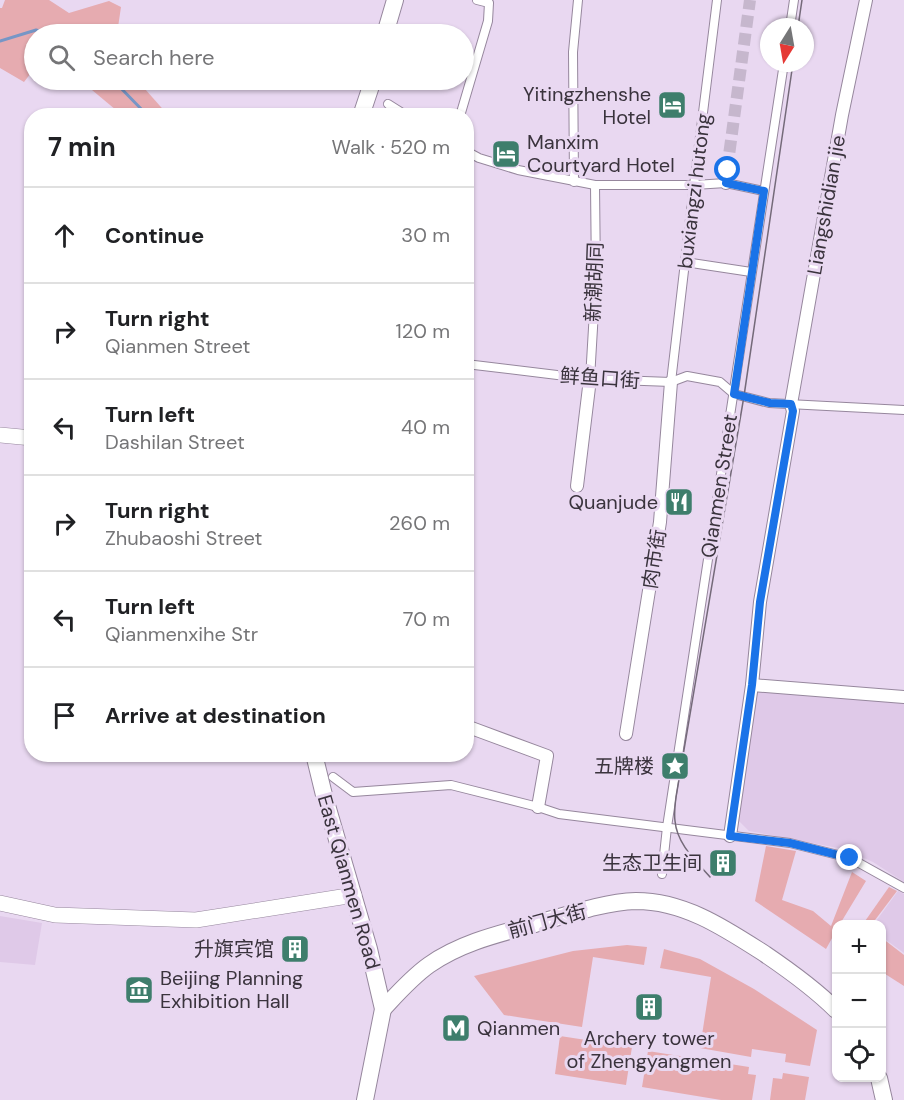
<!DOCTYPE html>
<meta charset="utf-8">
<style>
body{margin:0;font-family:"DM Sans","Noto Sans SC",sans-serif;background:#f6f6f6;color:#202124}
.controls{position:absolute;right:18px;bottom:18px;display:grid;overflow:hidden;border-radius:12px;box-shadow:0 2px 4px #0004}
.controls button{width:54px;height:54px;display:grid;place-items:center;padding:0;border:0;border-bottom:2px solid #e0e0e0;background:#fff;color:#202124;font:30px sans-serif}
.compass{position:absolute;left:760px;top:18px;width:54px;height:54px;border-radius:50%;background:#fff;box-shadow:0 2px 4px #0004;rotate:191deg}
.stop{position:absolute;width:18px;height:18px;margin:-14px;border:4px solid #1a73e8;border-radius:50%;background:#fff}
.stop.end{background:#1a73e8;border-color:#fff;box-shadow:0 2px 6px #0008}
.list{margin:0;padding:0;list-style:none}
h2{display:flex;justify-content:space-between;align-items:center;height:78px;margin:0;padding:0 24px;font-size:26px}
h2 small{font-size:20px;font-weight:400;color:#757577}
.list li{display:grid;grid-template-columns:39px 1fr auto;gap:18px;align-items:center;box-sizing:border-box;height:96px;padding:0 24px;border-top:2px solid #e0e0e0}
.list b{display:block;font-size:22px;white-space:nowrap}
.list p{margin:0;font-size:20px;white-space:nowrap;color:#757577}
.list em{font-size:20px;font-style:normal;color:#757577}
.icon{flex:none;width:33px;height:33px;fill:none;stroke:currentColor;stroke-width:2;stroke-linecap:round;stroke-linejoin:round}
.map{position:relative;flex:none;width:904px;height:1100px;overflow:hidden}
.search{position:absolute;background:#fff;box-shadow:0 2px 4px #0004;left:24px;top:24px;width:450px;height:66px;display:flex;align-items:center;gap:15px;box-sizing:border-box;padding:0 21px;border-radius:33px;color:#757577;font-size:22px}
.panel{position:absolute;background:#fff;box-shadow:0 2px 4px #0004;left:24px;top:108px;width:450px;height:654px;border-radius:24px}
.map>svg:first-child{display:block}
</style>
<div class="map">
<svg width="904" height="1100" viewBox="0 0 904 1100">
<rect width="100%" height="100%" fill="#e9d8f1"/>
<!-- built -->
<g fill="#dfc9e8">
<polygon points="753,688 904,700 904,882 873,862 843,849 749,831 737,819"/>
<polygon points="898,891 904,894 904,953 882,937 882,924 874,924"/>
<polygon points="0,916 42,923 35,965 0,962"/>
</g>
<!-- green -->
<g fill="#e6abb0">
<polygon points="5,0 49,0 69,13 109,1 121,7 117,34 34,34 34,69 24,82 0,68 0,8 2,8"/>
<polygon points="88,80 137,80 168,115 122,115 86,85"/>
<polygon points="766,846 796,851 782,900 813,911 831,926 852,872 866,881 840,924 836,924 836,931 826,949 755,901"/>
<polygon points="889,887 897,891 872,924 863,924"/>
<polygon points="882,938 904,955 904,986 882,972"/>
<polygon points="627,945 647,947 644,965 593,957 582,1027 504,1015 474,976 573,951"/>
<polygon points="664,949 700,959 754,989 817,1030 810,1066 785,1062 786,1054 752,1049 751,1057 700,1048 711,977 660,968"/>
<polygon points="560,1036 632,1047 626,1085 555,1074"/>
<polygon points="648,1051 749,1067 748,1074 756,1075 752,1100 721,1100 642,1087"/>
<polygon points="783,1073 809,1077 805,1100 770,1100 773,1078 782,1079"/>
</g>
<g fill="none" stroke-linecap="round" stroke-linejoin="round">
<!-- stream -->
<g stroke="#7696c6" stroke-width="3">
<polyline points="0,41 36,30 49,34"/>
<polyline points="113,80 148,116"/>
</g>
<!-- minor-tunnel -->
<polyline stroke="#c6b7cd" stroke-width="12" stroke-dasharray="12 6" stroke-linecap="butt" points="727,170 750,0"/>
<!-- pedestrian casing -->
<g stroke="#96879d" stroke-width="10">
<g id="pedestrian">
<polyline points="790,27 794,0"/>
<polyline points="388,104 407,116"/>
<polyline points="460,116 488,21 489,3 477,0"/>
<polyline points="466,151 479,158 518,170 595,185 694,185 726,183 764,191"/>
<polyline points="574,182 573,52 578,0"/>
<polyline points="685,262 751,272"/>
<polyline points="466,364 590,379 671,382 687,376 720,382 734,394 769,403 904,410"/>
<polyline points="590,379 596,277 595,185"/>
<polyline points="671,382 694,185 717,0"/>
<polyline points="333,777 353,792 451,785 538,807 559,814 790,843 850,858 904,888"/>
<polyline points="662,874 667,827 784,63"/>
</g>
</g>
<!-- minor casing -->
<g stroke="#96879d" stroke-width="14">
<g id="minor">
<polyline points="726,183 727,170"/>
<polyline points="577,486 590,379"/>
<polyline points="752,685 904,697"/>
<polyline points="466,726 547,756 538,807"/>
<polyline points="626,734 660,522 671,382"/>
<polyline points="730,836 752,685 760,602 793,411 791,404 842,115 866,0"/>
</g>
</g>
<!-- tertiary casing -->
<g stroke="#96879d" stroke-width="16">
<g id="tertiary">
<polyline points="0,435 32,438"/>
<polyline points="0,903 55,915 196,920 354,895"/>
</g>
</g>
<!-- secondary casing -->
<g stroke="#96879d" stroke-width="18">
<g id="secondary">
<polyline points="385,34 395,0"/>
<polyline points="361,116 373,80"/>
<polyline points="314,754 324,795 369,949 383,1009 365,1100"/>
<path d="M383,1009C398,993 412,977 429,965C460,943 498,934 535,924C567,915 603,902 636,901C685,901 726,929 765,954C790,971 815,989 836,1010"/>
<polyline points="879,1078 884,1100"/>
</g>
</g>
<!-- pedestrian -->
<use href="#pedestrian" stroke="#fff" stroke-width="8"/>
<!-- minor -->
<use href="#minor" stroke="#fff" stroke-width="12"/>
<!-- tertiary -->
<use href="#tertiary" stroke="#fff" stroke-width="15"/>
<!-- secondary -->
<use href="#secondary" stroke="#fff" stroke-width="16"/>
<!-- tram -->
<g stroke="#746a79" stroke-width="1.5">
<polyline points="798,27 802,0"/>
<path d="M710,877C696,861 677,844 675,821C674,814 675,805 676,797L744,396L793,63"/>
</g>
</g>
<g fill="none" stroke-linecap="round" stroke-linejoin="round">
<!-- route -->
<polyline stroke="#1a73e8" stroke-width="8" points="728,170 726,183 764,191 734,394 770,403 791,404 793,411 760,602 752,685 730,836 790,843 850,858"/>
</g>
<!-- icons -->
<defs>
<g id="hotel-square" transform="scale(1.5)"><rect x="-9" y="-9" width="18" height="18" rx="4" fill="#3e7e6c" stroke="#e9d8f1"/><path d="M-6-4.5h1.5V1H6V5H4.5V3h-9V5H-6ZM-4 0a1.8 1.8 0 1 1 3.6 0ZM.5 0V-2.5h3Q6-2.5 6 0Z" fill="#fff"/></g>
<g id="restaurant-square" transform="scale(1.5)"><rect x="-9" y="-9" width="18" height="18" rx="4" fill="#3e7e6c" stroke="#e9d8f1"/><path d="M-5-6h1v4h1v-4h1v4h1v-4h1v5L-1.5 .5V6h-2V.5L-5-1ZM5-6V6H3V1.5H1.5Q1.5-4 5-6Z" fill="#fff"/></g>
<g id="sight-square" transform="scale(1.5)"><rect x="-9" y="-9" width="18" height="18" rx="4" fill="#3e7e6c" stroke="#e9d8f1"/><path d="M0-6L1.8-2.2L6-1.7L2.9 1.2L3.7 5.4L0 3.3L-3.7 5.4L-2.9 1.2L-6-1.7L-1.8-2.2Z" fill="#fff"/></g>
<g id="building-square" transform="scale(1.5)"><rect x="-9" y="-9" width="18" height="18" rx="4" fill="#3e7e6c" stroke="#e9d8f1"/><path d="M-4-6H4V6H1V3H-1V6H-4ZM-2.5-4.3h1.7v1.8h-1.7ZM.8-4.3h1.7v1.8H.8ZM-2.5-1h1.7V.8h-1.7ZM.8-1h1.7V.8H.8Z" fill="#fff"/></g>
<g id="museum-square" transform="scale(1.5)"><rect x="-9" y="-9" width="18" height="18" rx="4" fill="#3e7e6c" stroke="#e9d8f1"/><path d="M0-6L6-3V-2H-6V-3ZM-5-1h2V3h-2ZM-1-1h2V3h-2ZM3-1h2V3H3ZM-6 4H6V6H-6Z" fill="#fff"/></g>
<g id="metro-square" transform="scale(1.5)"><rect x="-9" y="-9" width="18" height="18" rx="4" fill="#3e7e6c" stroke="#e9d8f1"/><path d="M-5.5 5V-5H-3L0 0L3-5H5.5V5H3V-.5L0 4L-3-.5V5Z" fill="#fff"/></g>
</defs>
<g fill-rule="evenodd">
<use href="#hotel-square" x="672" y="105"/>
<use href="#hotel-square" x="506" y="154"/>
<use href="#restaurant-square" x="679" y="502"/>
<use href="#sight-square" x="675" y="766"/>
<use href="#building-square" x="723" y="863"/>
<use href="#building-square" x="295" y="949"/>
<use href="#museum-square" x="139" y="990"/>
<use href="#building-square" x="649" y="1007"/>
<use href="#metro-square" x="456" y="1028"/>
</g>
<g text-anchor="middle" stroke-width="6" stroke-linejoin="round" paint-order="stroke">
<!-- poi labels -->
<g font-size="20" fill="#3a333d" stroke="#e9d8f1" text-anchor="end">
<text x="651" y="101">Yitingzhenshe<tspan x="651" dy="23">Hotel</tspan></text>
<text x="527" y="149" text-anchor="start">Manxim<tspan x="527" dy="23">Courtyard Hotel</tspan></text>
<text x="658" y="509">Quanjude</text>
<text x="654" y="773">五牌楼</text>
<text x="702" y="870">生态卫生间</text>
<text x="274" y="956">升旗宾馆</text>
<text x="160" y="985" text-anchor="start">Beijing Planning<tspan x="160" dy="23">Exhibition Hall</tspan></text>
<text x="477" y="1035" text-anchor="start">Qianmen</text>
<text x="649" y="1045" text-anchor="middle">Archery tower<tspan x="649" dy="23">of Zhengyangmen</tspan></text>
</g>
<!-- street labels -->
<g font-size="20" fill="#3a333d" stroke="#e9d8f1">
<text transform="translate(694 191) rotate(-83)" y="7">buxiangzi hutong</text>
<text transform="translate(826 205) rotate(-80)" y="7">Liangshidian jie</text>
<text transform="translate(594 282) rotate(-88)" y="7">新潮胡同</text>
<text transform="translate(600 378) rotate(4)" y="7">鲜鱼口街</text>
<text transform="translate(719 486) rotate(-81)" y="7">Qianmen Street</text>
<text transform="translate(654 559) rotate(-81)" y="7">肉市街</text>
<text transform="translate(349 882) rotate(74)" y="7">East Qianmen Road</text>
<text transform="translate(547 921) rotate(-15)" y="7">前门大街</text>
</g>
</g>
</svg>
<div class="controls">
<button>+</button>
<button>−</button>
<button><svg class="icon" aria-label="locate" viewBox="0 0 24 24"><circle cx="12" cy="12" r="6"/><path d="M12 2v4M12 18v4M2 12h4M18 12h4"/></svg></button>
</div>
<svg class="compass" viewBox="-18 -18 36 36"><path d="M0-13l5 13h-10z" fill="#e53935"/><path d="M0 13l5-13h-10z" fill="#757577"/></svg>
<div class="stop" style="left:728px;top:170px"></div>
<div class="stop end" style="left:850px;top:858px"></div>
<div class="search"><svg class="icon" aria-label="search" viewBox="0 0 24 24"><circle cx="10" cy="10" r="6"/><path d="M15 15l6 6"/></svg>Search here</div>
<section class="panel">
<h2>7 min<small>Walk · 520 m</small></h2>
<ul class="list">
<li><svg class="icon" aria-label="ahead" viewBox="0 0 24 24"><path d="M12 20V5M6 11l6-6 6 6"/></svg><div><b>Continue</b></div><em>30 m</em></li>
<li><svg class="icon" aria-label="right" viewBox="0 0 24 24"><path d="M7 20v-9h11M14 6l5 5-5 5"/></svg><div><b>Turn right</b><p>Qianmen Street</p></div><em>120 m</em></li>
<li><svg class="icon" aria-label="left" viewBox="0 0 24 24"><path d="M17 20v-9H6M10 6l-5 5 5 5"/></svg><div><b>Turn left</b><p>Dashilan Street</p></div><em>40 m</em></li>
<li><svg class="icon" aria-label="right" viewBox="0 0 24 24"><path d="M7 20v-9h11M14 6l5 5-5 5"/></svg><div><b>Turn right</b><p>Zhubaoshi Street</p></div><em>260 m</em></li>
<li><svg class="icon" aria-label="left" viewBox="0 0 24 24"><path d="M17 20v-9H6M10 6l-5 5 5 5"/></svg><div><b>Turn left</b><p>Qianmenxihe Str</p></div><em>70 m</em></li>
<li><svg class="icon" aria-label="arrive" viewBox="0 0 24 24"><path d="M6 21V4h12l-3 4 3 4H6"/></svg><div><b>Arrive at destination</b></div></li>
</ul>
</section>
</div>
